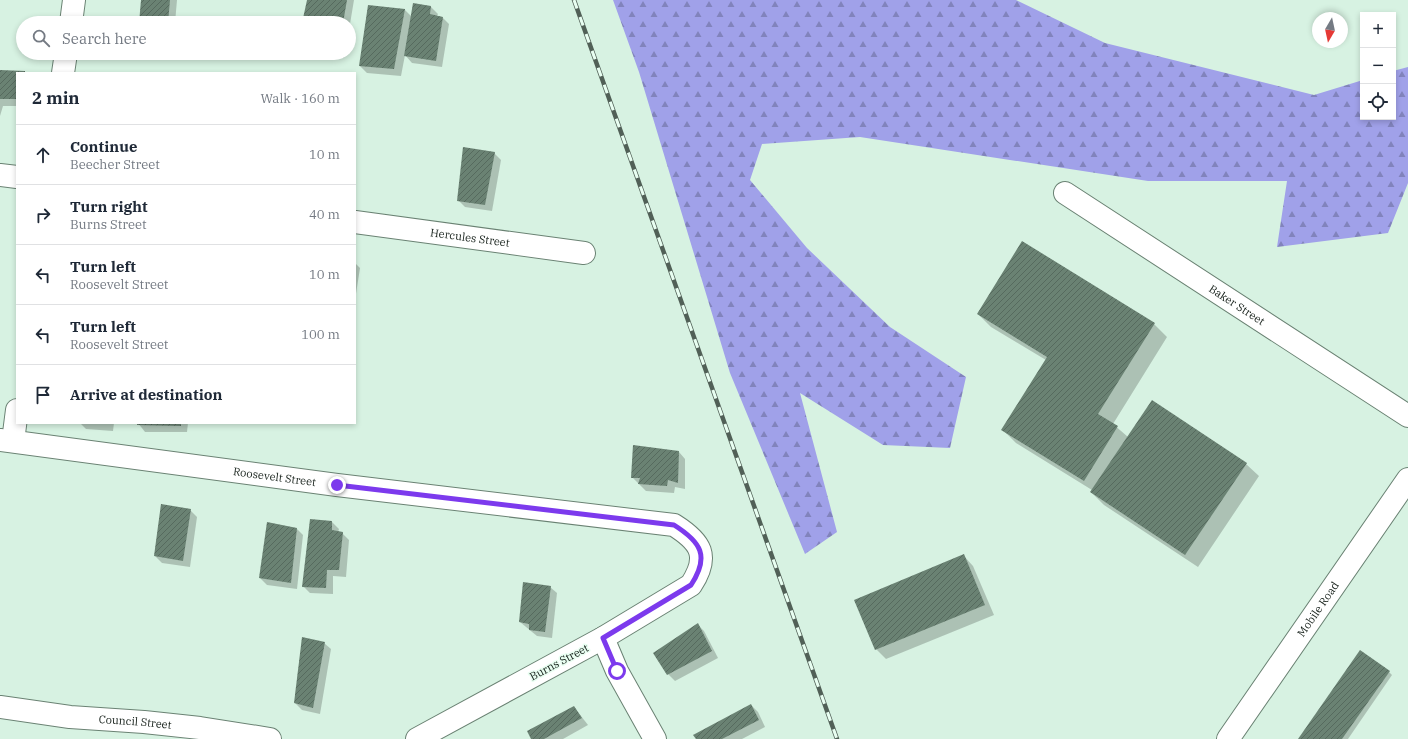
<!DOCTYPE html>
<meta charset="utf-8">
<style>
body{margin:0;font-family:"IBM Plex Serif",serif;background:#f2f2f3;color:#1f2937}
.controls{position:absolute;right:12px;top:12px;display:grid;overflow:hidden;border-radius:0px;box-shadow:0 2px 6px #0003}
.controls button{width:36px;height:36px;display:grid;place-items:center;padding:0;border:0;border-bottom:1px solid #e0e1e3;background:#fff;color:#1f2937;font:20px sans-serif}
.compass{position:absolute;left:1312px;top:12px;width:36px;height:36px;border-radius:50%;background:#fff;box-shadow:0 2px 6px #0003;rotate:189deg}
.stop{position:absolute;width:12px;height:12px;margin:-9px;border:3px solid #7c3aed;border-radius:50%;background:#fff}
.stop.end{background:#7c3aed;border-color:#fff;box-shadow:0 1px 4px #0008}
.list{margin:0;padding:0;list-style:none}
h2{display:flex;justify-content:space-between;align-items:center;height:52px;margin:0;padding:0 16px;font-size:17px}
h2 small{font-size:13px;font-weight:400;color:#747a83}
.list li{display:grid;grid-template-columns:26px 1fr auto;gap:12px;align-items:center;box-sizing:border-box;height:60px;padding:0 16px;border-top:1px solid #e0e1e3}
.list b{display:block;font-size:15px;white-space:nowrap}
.list p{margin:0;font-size:13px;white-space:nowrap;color:#747a83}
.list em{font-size:13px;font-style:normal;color:#747a83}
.icon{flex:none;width:22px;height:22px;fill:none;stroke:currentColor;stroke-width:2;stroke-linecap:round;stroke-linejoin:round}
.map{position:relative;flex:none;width:1408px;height:739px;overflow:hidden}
.search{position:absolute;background:#fff;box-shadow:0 2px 6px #0003;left:16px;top:16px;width:340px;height:44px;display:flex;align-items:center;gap:10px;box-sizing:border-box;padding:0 14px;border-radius:22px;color:#747a83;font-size:15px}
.panel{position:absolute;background:#fff;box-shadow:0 2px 6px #0003;left:16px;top:72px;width:340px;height:352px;border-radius:0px}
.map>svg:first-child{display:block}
</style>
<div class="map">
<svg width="1408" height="739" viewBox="0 0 1408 739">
<defs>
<pattern id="forest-firs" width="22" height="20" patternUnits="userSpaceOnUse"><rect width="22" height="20" fill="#a0a1e9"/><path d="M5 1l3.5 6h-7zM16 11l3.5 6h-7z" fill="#8183bc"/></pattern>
<pattern id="building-hatch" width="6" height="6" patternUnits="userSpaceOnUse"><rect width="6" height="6" fill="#6a8273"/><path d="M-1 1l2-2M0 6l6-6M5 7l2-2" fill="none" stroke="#566a5e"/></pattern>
</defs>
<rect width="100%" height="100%" fill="#d7f2e2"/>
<!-- forest -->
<polygon fill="url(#forest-firs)" points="613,0 1016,0 1105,43 1314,95 1363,80 1363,117 1393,117 1393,71 1408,67 1408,183 1388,233 1277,247 1287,181 1148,181 860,137 762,144 750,180 807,248 890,327 966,377 950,448 883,445 800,393 837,532 805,554 730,373 639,72"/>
<!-- shadow -->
<g fill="#0003">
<polygon points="142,0 177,0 175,23 140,23"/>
<polygon points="308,0 354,0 349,30 349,23 303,23"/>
<polygon points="369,6 405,10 412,17 431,7 438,14 437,16 442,17 449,24 442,67 412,63 405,55 401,76 367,73 360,66"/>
<polygon points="144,53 173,53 173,55"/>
<polygon points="308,53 345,53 344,58"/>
<polygon points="0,71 26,73 17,73 17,106 3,106 0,116"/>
<polygon points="494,153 501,160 492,211 465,207 458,200"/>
<polygon points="355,263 360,268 355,300"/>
<polygon points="978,314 1154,324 1167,337 1113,424 1128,437 1246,464 1259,476 1198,567 1104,505 1091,492 1092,490 1016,443 1003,430 1046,360 991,327"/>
<polygon points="80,423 114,423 113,431 86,429"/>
<polygon points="138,423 188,423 187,432 145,432"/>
<polygon points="679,452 685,459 685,489 675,487 674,493 646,491 632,477"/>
<polygon points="190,510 197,517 190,567 162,563 155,556"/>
<polygon points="332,522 339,529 338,532 342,533 349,540 346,577 333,576 333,594 310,593 303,586"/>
<polygon points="296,528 303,535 297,589 267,585 260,578"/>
<polygon points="963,555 973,566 994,615 886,659 876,649"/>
<polygon points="550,587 557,593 552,638 537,636 520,622"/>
<polygon points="698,625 704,631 718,658 675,681 668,674"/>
<polygon points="324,643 331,649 320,714 302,710 295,703"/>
<polygon points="1389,672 1392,675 1348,739 1300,739"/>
<polygon points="751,705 758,712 765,727 742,739 697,739"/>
<polygon points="574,707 588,725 563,739 532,739"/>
</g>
<!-- building -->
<g fill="url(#building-hatch)">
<polygon points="141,0 170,0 168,23 139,23"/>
<polygon points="307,0 347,0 343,23 302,23"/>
<polygon points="413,3 431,6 430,14 443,17 436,61 404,56"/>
<polygon points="368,5 405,9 394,69 359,66"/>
<polygon points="0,70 25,71 25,73 17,73 17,99 0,99"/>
<polygon points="463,147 495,152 485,205 457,201"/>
<polygon points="1022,241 1155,323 1098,414 1118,426 1084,481 1001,430 1047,357 977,314"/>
<polygon points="1152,400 1247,463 1185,555 1090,492"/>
<polygon points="137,423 181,423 181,426 137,425"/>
<polygon points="633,445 679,451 678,483 668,480 667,486 638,484 640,478 631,478"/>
<polygon points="161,504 191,509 183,561 154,556"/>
<polygon points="310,519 332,521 332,530 343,532 339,570 327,570 326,588 302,587"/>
<polygon points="267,522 297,528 291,583 259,578"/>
<polygon points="964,554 985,605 875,650 854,600"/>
<polygon points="523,582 551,586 545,632 529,630 529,624 519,622"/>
<polygon points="698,623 712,651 667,675 653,653"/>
<polygon points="302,637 325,642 313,708 294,703"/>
<polygon points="1360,650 1390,671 1342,739 1298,739"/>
<polygon points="751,704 759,720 722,739 696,739 693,735"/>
<polygon points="574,706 582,718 544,739 531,739 527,731"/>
</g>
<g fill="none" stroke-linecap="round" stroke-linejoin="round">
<!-- minor casing -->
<g stroke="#6a8273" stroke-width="24">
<g id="minor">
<polyline points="71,23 74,0"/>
<polyline points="63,73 66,53"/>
<polyline points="0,175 17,177"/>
<path id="s1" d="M1065,193L1408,416"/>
<path id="s2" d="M355,222L584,253"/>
<path id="s3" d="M0,440L337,485L674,525C701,542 710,556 691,585L603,638L417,739"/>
<polyline points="13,441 17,410"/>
<polyline points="603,638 617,671 655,739"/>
<path id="s4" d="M0,707L70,717L144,722L200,728L270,739"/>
</g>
</g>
<!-- tertiary casing -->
<g stroke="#6a8273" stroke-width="24">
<g id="tertiary">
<path id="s5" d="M1228,739L1408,479"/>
</g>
</g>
<!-- minor -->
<use href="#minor" stroke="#fff" stroke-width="22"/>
<!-- tertiary -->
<use href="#tertiary" stroke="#fff" stroke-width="22"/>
<!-- rail casing -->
<g stroke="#516057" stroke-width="4.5">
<polyline id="rail" points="574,0 837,739"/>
</g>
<!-- rail -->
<use href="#rail" stroke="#e8fef1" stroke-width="3" stroke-dasharray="9" stroke-linecap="butt"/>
</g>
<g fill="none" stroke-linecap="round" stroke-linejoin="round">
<!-- route -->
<path stroke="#7c3aed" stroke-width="5" d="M337,485L674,525C701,542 710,556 691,585L603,638L617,671"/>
</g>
<g text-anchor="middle" stroke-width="3" stroke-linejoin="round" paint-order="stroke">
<!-- street labels -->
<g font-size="11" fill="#17211b" stroke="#e8fef1">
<text dy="4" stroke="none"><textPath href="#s2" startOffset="116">Hercules Street</textPath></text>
<text dy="4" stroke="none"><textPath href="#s1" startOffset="205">Baker Street</textPath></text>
<text dy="4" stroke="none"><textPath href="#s3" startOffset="277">Roosevelt Street</textPath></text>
<text dy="4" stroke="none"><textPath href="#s5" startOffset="158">Mobile Road</textPath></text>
<text transform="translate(559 662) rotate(-28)" y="4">Burns Street</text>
<text dy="4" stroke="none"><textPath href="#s4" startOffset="136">Council Street</textPath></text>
</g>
</g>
</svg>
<div class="controls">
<button>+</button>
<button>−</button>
<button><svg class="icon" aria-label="locate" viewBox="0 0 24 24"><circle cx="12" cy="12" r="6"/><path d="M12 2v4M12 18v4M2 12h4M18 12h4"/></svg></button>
</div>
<svg class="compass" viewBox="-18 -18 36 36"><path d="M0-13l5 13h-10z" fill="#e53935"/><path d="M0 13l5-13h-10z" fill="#747a83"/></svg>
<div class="stop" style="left:617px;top:671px"></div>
<div class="stop end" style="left:337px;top:485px"></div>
<div class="search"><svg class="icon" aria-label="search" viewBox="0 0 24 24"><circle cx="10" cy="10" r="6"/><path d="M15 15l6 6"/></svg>Search here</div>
<section class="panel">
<h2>2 min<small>Walk · 160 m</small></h2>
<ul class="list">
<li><svg class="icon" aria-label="ahead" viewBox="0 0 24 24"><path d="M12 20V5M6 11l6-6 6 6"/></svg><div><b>Continue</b><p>Beecher Street</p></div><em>10 m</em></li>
<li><svg class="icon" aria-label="right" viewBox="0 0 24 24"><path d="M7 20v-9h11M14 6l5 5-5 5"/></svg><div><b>Turn right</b><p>Burns Street</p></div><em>40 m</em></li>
<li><svg class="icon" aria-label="left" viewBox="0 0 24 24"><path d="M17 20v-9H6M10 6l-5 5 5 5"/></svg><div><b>Turn left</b><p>Roosevelt Street</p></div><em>10 m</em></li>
<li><svg class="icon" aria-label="left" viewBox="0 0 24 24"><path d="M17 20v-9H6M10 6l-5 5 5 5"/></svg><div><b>Turn left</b><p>Roosevelt Street</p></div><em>100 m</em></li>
<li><svg class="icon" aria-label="arrive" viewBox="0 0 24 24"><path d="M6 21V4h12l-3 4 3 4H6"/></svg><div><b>Arrive at destination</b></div></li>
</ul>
</section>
</div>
